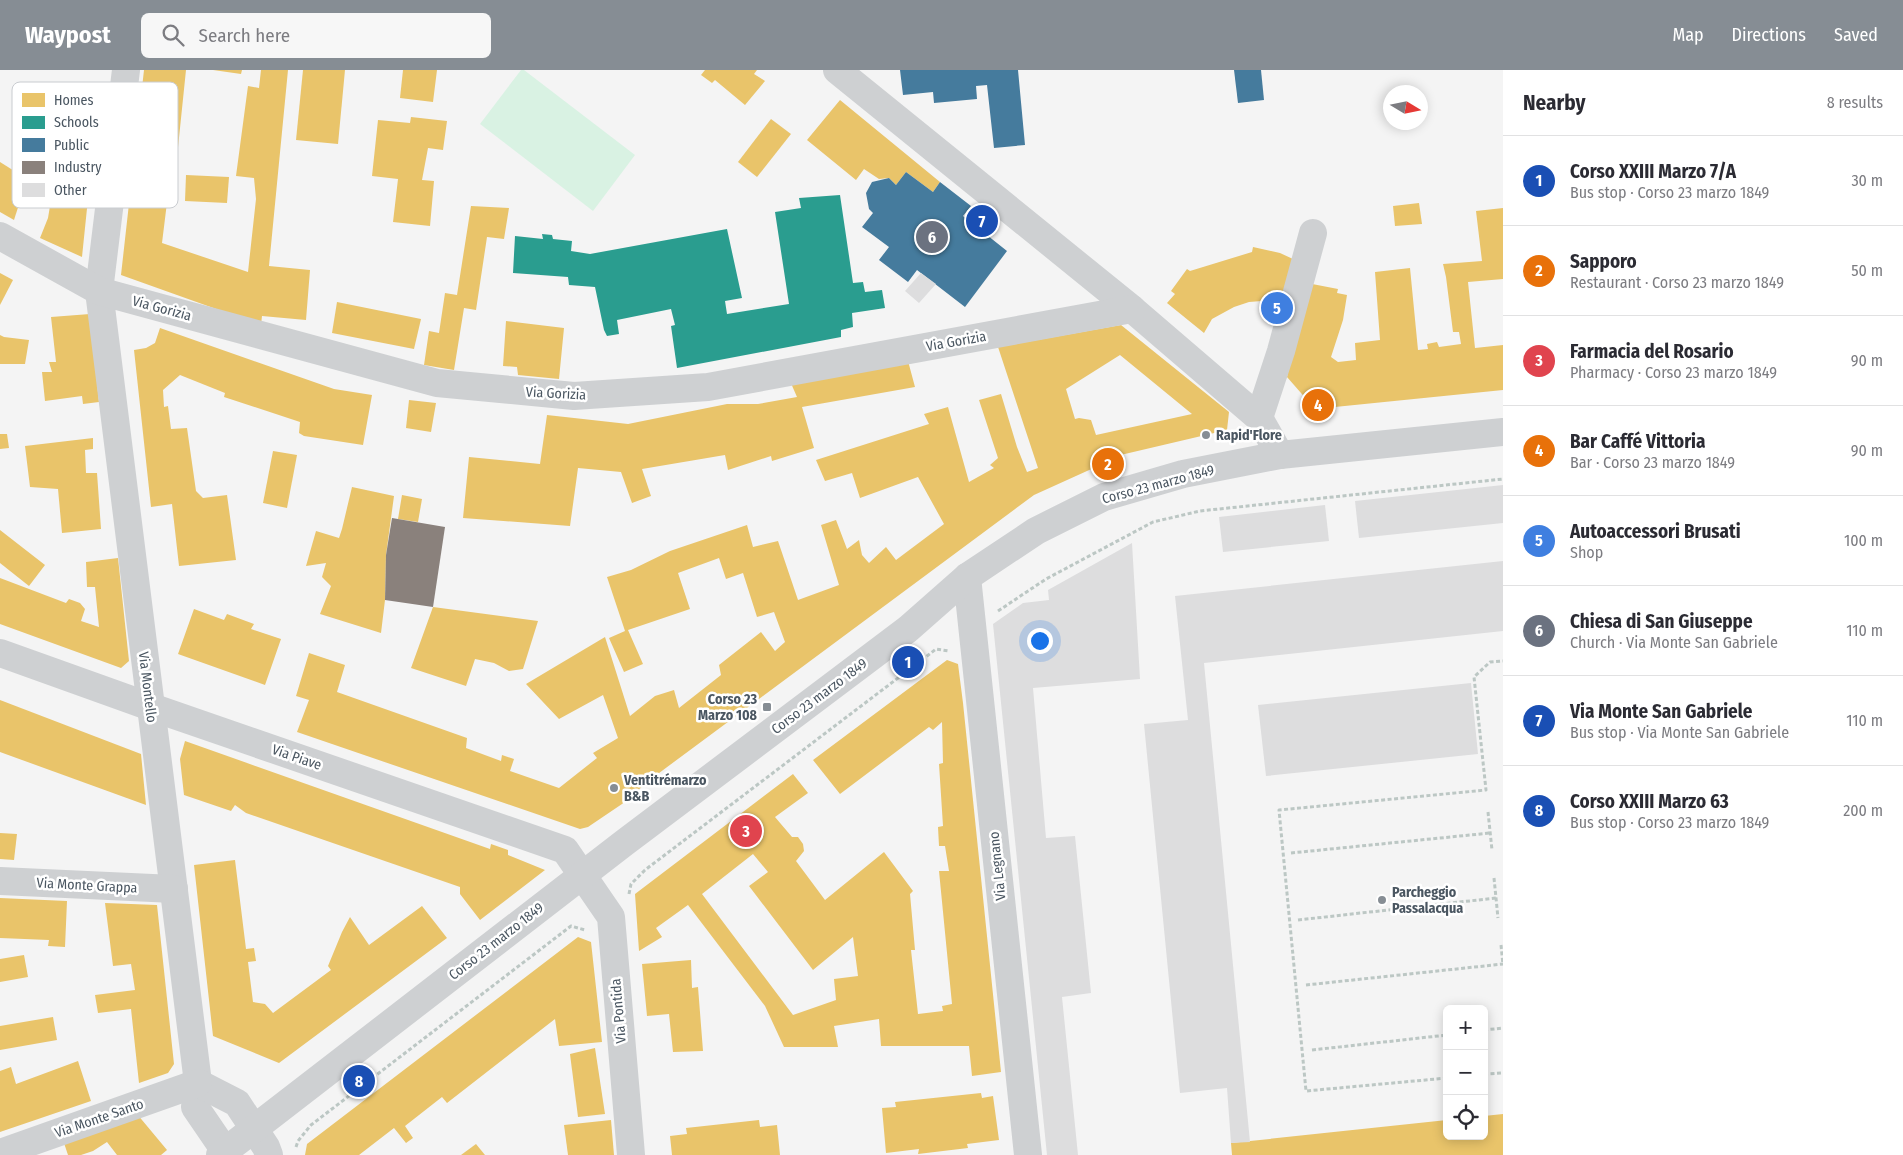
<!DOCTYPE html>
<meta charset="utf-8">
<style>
body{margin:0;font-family:"Fira Sans Condensed",sans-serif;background:#f7f7f7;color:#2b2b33}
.controls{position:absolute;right:15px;bottom:15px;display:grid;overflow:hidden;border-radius:8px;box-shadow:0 2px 12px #0003}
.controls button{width:45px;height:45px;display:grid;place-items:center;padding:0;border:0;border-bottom:1px solid #e1e1e2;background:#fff;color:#2b2b33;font:25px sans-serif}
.compass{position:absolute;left:1383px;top:15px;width:45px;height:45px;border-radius:50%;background:#fff;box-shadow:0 2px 12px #0003;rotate:100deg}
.you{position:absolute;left:1039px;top:570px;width:18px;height:18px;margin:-12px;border:4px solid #fff;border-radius:50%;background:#1a73e8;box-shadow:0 0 0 8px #1a73e833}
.badge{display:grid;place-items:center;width:32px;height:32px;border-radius:50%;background:#868d94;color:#fff;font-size:16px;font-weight:700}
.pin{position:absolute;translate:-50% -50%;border:2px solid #fff;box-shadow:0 1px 5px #0006}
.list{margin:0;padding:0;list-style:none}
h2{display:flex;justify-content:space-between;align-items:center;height:65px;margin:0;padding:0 20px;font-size:21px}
h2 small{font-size:16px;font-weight:400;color:#7c7c81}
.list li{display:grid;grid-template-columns:32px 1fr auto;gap:15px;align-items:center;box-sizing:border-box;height:90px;padding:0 20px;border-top:1px solid #e1e1e2}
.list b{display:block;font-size:19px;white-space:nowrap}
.list p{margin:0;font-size:16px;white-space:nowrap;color:#7c7c81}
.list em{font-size:16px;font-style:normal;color:#7c7c81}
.icon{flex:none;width:28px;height:28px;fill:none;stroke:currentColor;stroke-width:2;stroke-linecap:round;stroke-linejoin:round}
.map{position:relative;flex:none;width:1503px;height:1085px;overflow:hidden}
header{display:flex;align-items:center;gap:30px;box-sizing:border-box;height:70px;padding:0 25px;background:#868d94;color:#fff}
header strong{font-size:24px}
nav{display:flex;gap:28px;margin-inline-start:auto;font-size:18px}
.search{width:350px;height:45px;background:#f7f7f7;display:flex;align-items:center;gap:12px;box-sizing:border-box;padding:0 18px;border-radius:8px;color:#7c7c81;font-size:19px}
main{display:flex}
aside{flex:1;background:#fff}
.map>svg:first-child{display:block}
</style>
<header>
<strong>Waypost</strong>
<div class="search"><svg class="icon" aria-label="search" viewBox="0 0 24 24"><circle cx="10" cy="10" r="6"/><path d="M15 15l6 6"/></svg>Search here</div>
<nav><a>Map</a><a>Directions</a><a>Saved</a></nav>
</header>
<main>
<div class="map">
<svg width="1503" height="1085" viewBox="0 0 1503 1085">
<rect width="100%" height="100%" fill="#f4f4f4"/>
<!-- green -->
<polygon fill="#d9f2e3" points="521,0 524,0 635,85 593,141 480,54"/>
<!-- homes -->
<g fill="#e9c46a" fill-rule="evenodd">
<polygon points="144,0 186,0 177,87 171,100 162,173 248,202 256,129 254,108 236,106 248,16 259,18 261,0 288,0 269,196 310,200 306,250 262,246 261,255 121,205"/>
<polygon points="213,0 242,0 241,4"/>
<polygon points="303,0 345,0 338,74 296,70"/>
<polygon points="403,0 437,0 433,32 400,28"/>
<polygon points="705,0 757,0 754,4 765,11 745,35 715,10 712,13 701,5"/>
<polygon points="840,30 940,112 933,122 906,102 896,115 889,108 879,109 864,99 856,110 807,70"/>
<polygon points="411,47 447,51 443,80 428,78 422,110 434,111 430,156 393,152 398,109 372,106 378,50 410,53"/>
<polygon points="771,49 791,64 757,107 738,92"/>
<polygon points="0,92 27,109 14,150 0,142"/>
<polygon points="186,105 229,107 227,133 185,131"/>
<polygon points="69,117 89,119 82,187 40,168 48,148 51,130 59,132 60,126 68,127"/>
<polygon points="1419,133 1422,154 1395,156 1393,136"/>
<polygon points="471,136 509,138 504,169 487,167 476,240 464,238 454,300 424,295 429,261 439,263 445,223 457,225"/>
<polygon points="1503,138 1503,209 1468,212 1475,278 1503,275 1503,320 1315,339 1287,307 1307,213 1338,219 1337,223 1347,225 1343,250 1331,287 1338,292 1356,290 1355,273 1380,270 1375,202 1410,198 1418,280 1428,279 1427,274 1437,272 1439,277 1461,274 1459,262 1453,262 1446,207 1443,194 1482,191 1476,141"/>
<polygon points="1253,177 1280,183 1293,189 1285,236 1262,231 1249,232 1234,237 1212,249 1204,263 1167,233 1175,224 1171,221 1187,199 1190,201 1252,182"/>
<polygon points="0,203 13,210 0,235"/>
<polygon points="337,232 421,249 414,279 332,263"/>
<polygon points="90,244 99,332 83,334 82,326 45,331 42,302 52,302 49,292 56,292 51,247"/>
<polygon points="506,251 564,258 559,309 518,305 517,297 503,296"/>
<path d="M1121,255L1229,342L1227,360L1095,391L1098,396L1034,425L651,709L622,734L588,757L580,759L297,662L309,630L296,626L309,583L345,595L337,622L467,668L466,678L501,691L502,685L514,689L510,701L559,718L597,688L593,683L618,668L603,625L559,649L526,614L605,567L630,646L655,626L674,620L679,638L721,605L719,595L761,562L775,581L785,572L774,542L757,547L743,503L726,509L719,488L678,503L690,539L628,560L643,594L624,602L609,568L625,561L607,507L631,500L670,481L747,455L753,477L778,471L798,530L839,515L821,455L836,450L847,479L859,470L862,485L869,493L886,477L896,490L944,454L918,407L860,428L852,403L825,411L816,390L929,354L924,344L948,337L969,412L994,398L990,395L998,388L979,330L1001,324L1017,377L1027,402L1038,398L998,277ZM1120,285L1192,344L1096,365L1091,350L1079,348L1075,349L1066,319Z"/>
<polygon points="160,258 334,319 372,325 363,375 304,366 299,363 300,352 224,327 225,323 180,305 163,320 164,337 168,336 171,359 187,358 196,421 203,428 227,425 236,490 179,496 172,434 151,437 134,280 146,278 155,273"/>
<polygon points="0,265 4,267 29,270 25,294 0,294"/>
<polygon points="908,291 915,317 802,337 814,378 772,391 771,386 728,400 725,385 642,399 651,426 632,433 621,402 578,398 570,456 463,448 469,387 540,394 547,345 628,354 727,334 758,334 797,327 790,311"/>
<polygon points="409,330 436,333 431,362 406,358"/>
<polygon points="0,364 7,364 9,378 0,379"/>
<polygon points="93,368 93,379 85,380 86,403 97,403 101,459 62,463 58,419 30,417 25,376"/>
<polygon points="273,381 297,385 287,438 263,433"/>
<polygon points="352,417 394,426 386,485 385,530 381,563 320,544 331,516 322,507 326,493 306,496 316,461 339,468 342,459"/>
<polygon points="402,425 422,429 418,452 398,449"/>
<polygon points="0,460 45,495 29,516 0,493"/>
<polygon points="118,488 129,591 121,598 0,554 0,508 66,533 69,529 80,533 85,539 81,551 99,557 95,517 87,517 86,492"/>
<polygon points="433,537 538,551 523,599 509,601 494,593 475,589 466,616 411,598"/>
<polygon points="194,539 224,550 227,544 254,554 251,559 281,569 265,615 178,584"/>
<path d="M947,590L958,594L963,633L1001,1002L972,1006L969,976H881L879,949L834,956L838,977H784L765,936L688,835L656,858L662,867L639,881L635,824L793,704L808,723L775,747L792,767H798L803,774L804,781L796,791L825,830L884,782L913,821L910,824L915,880H911L918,944L943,941L942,936L952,934L939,801H949L945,776H939L938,757L943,756L939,694L943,693L942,652L933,660L929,657L840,724L813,690ZM753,784L768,802L749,816L813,900L853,867L858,906L834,909L836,930L793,945L702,824Z"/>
<polygon points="0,630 141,684 146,735 0,682"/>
<polygon points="185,671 490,779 491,774 508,780 508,785 545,800 480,850 460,824 460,817 246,743 235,735 231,741 184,725 180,689"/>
<polygon points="0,763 17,764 14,790 0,789"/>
<polygon points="235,790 246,879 254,878 256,891 248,892 253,932 265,934 273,943 331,900 328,896 342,862 350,847 369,875 422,836 447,868 279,993 213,966 194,795"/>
<polygon points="0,828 67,831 65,877 48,876 49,870 0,868"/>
<polygon points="105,833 157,835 174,994 168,1003 139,1013 131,939 98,943 95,925 135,920 131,894 113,896"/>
<polygon points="578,867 591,872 602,972 559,976 555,949 447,1033 442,1027 405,1056 413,1068 406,1073 394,1058 359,1085 305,1085 307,1074"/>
<polygon points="24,885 28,907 0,912 0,889"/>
<polygon points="691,890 692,918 698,917 703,981 673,982 669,944 647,946 642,894"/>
<polygon points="53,947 57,970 0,980 0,956"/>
<polygon points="595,978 605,1044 578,1047 570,984"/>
<polygon points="78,991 91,1031 0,1062 0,1001 11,997 16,1014"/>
<polygon points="981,1023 982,1028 993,1026 999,1070 967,1074 968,1078 918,1084 919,1079 886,1083 882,1038 896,1037 895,1032"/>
<polygon points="137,1044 167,1080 161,1085 117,1085 107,1072 93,1081 81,1085 68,1085 63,1070"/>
<polygon points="1503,1044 1503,1085 1232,1085 1231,1073 1447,1050 1447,1066 1484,1066 1484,1046"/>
<polygon points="611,1050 614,1085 568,1085 564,1055"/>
<polygon points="759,1050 760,1057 777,1055 780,1085 672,1085 670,1066 687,1064 686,1058"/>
<polygon points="476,1074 485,1085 461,1085"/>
</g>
<!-- schools -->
<polygon fill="#2a9d8f" points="840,125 853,213 863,212 865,222 882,220 885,238 852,243 853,257 841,260 841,267 677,298 671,256 675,255 671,239 617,250 619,264 607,266 604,260 595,217 569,215 568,207 513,203 515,166 543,169 542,164 552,165 553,169 572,171 571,181 590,184 727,159 742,228 725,231 727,244 789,234 775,142 801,138 799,128"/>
<!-- public -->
<g fill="#457b9d">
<polygon points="900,0 1018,0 1025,75 994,78 987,15 976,16 977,29 934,33 933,22 903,25"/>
<polygon points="1234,0 1261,0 1264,30 1238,33"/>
<polygon points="906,102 933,122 940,112 971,136 963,146 1007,181 965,237 917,200 908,212 879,190 889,177 862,157 873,143 869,139 866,123 872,112 889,108 896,115"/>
</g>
<!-- industry -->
<polygon fill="#8a817c" points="392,448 445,457 433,537 385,530 386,485"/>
<!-- building -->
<g fill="#ddddde">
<polygon points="921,203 936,214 919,233 905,221"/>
<polygon points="1503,415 1503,453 1359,468 1355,431"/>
<polygon points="1325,435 1329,471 1223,482 1219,447"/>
<polygon points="1132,473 1140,609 1033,618 1046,768 1075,766 1091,923 1062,927 1078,1085 1047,1085 993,554 1023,533 1049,530 1048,520"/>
<polygon points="1503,491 1503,561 1204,593 1250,1072 1231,1073 1227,1018 1180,1023 1144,654 1188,650 1175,526"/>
<polygon points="1471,613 1478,684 1266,706 1258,635"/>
</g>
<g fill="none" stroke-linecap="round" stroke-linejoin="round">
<!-- path -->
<g stroke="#bcc7c4" stroke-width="3" stroke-dasharray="4 2.5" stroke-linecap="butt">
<polyline points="998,541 1046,509 1153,452 1200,441 1503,409"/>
<polyline points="1488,742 1492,780"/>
<polyline points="1291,783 1490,763"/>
<polyline points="1494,808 1498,848"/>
<polyline points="629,824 631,814 645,800 927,586 936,579 949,581"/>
<polyline points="1298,850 1496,828"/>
<polyline points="1501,875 1503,895"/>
<polyline points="1306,915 1503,894"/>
<polyline points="1484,960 1503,958"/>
<polyline points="1312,980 1447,965"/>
<polyline points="1484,1004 1503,1003"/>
<polyline points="1447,1008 1306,1021 1279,740 1486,720 1474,607 1490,592 1503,591"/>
<polyline points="296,1077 298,1071 311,1055 571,856 585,860"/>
</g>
<!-- minor -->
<g stroke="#ced0d2" stroke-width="28">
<polyline points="126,0 99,221 198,1013 195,1037 225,1081"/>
<polyline points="837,0 1132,239 1259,348 1280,385"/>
<polyline points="0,166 99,221 437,313 574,326 708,317 1132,239"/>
<polyline points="1259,348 1281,281 1313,163"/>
<polyline points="967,507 1028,1085"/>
<polyline points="0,583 151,637 565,780 611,847 631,1085"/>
<polyline points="0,811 174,819"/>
<polyline points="198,1013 237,1033 266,1077 269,1085"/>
<polyline points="0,1083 198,1013"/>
<polyline points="220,1085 624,773 908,559 967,507 1036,461 1104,427 1183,404 1280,385 1503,362"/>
</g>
</g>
<!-- markers -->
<g fill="#868d94" stroke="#fff" stroke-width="2">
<circle cx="1206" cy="365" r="5"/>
<rect x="762" y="632" width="10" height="10" rx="2.5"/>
<circle cx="614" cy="718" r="5"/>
<circle cx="1382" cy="830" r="5"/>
</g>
<g text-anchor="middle" stroke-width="5" stroke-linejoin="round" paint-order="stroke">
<!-- street labels -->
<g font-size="14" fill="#4a5661" stroke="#fff">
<text transform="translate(162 238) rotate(15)" y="5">Via Gorizia</text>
<text transform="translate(956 271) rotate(-10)" y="5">Via Gorizia</text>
<text transform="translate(556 323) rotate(3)" y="5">Via Gorizia</text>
<text transform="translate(1158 414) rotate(-15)" y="5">Corso 23 marzo 1849</text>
<text transform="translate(148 617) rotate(83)" y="5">Via Montello</text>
<text transform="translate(819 626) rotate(-37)" y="5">Corso 23 marzo 1849</text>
<text transform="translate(297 687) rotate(19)" y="5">Via Piave</text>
<text transform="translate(997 796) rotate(-96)" y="5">Via Legnano</text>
<text transform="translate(87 815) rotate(3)" y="5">Via Monte Grappa</text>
<text transform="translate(496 871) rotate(-38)" y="5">Corso 23 marzo 1849</text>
<text transform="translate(618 941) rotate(-95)" y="5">Via Pontida</text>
<text transform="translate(99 1048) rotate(-19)" y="5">Via Monte Santo</text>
</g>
<!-- poi labels -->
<g font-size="14" font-weight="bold" fill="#4a5661" stroke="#fff" text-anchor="start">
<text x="1216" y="370">Rapid'Flore</text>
<text x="757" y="634" text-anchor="end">Corso 23<tspan x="757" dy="16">Marzo 108</tspan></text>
<text x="624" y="715">Ventitrémarzo<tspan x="624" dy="16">B&amp;B</tspan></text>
<text x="1392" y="827">Parcheggio<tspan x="1392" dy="16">Passalacqua</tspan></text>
</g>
</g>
<!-- legend -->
<rect x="12" y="12" width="166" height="126" rx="8" fill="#fff" stroke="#c9ccd0" stroke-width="1"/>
<rect x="22" y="23" width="23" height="14" fill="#e9c46a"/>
<rect x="22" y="46" width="23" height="13" fill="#2a9d8f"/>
<rect x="22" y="68" width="23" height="14" fill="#457b9d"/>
<rect x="22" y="91" width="23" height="13" fill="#8a817c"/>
<rect x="22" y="113" width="23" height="14" fill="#ddddde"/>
<g font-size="14" fill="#4a5661">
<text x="54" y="35">Homes</text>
<text x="54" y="57">Schools</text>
<text x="54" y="80">Public</text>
<text x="54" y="102">Industry</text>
<text x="54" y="125">Other</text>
</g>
</svg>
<div class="controls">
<button>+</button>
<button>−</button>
<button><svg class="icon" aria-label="locate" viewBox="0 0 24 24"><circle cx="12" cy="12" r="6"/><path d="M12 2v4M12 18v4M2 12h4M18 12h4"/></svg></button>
</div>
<svg class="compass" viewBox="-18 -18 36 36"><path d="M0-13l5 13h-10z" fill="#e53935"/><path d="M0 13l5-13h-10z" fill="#7c7c81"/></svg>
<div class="you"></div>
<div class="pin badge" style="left:908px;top:592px;background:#1a4fb4">1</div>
<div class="pin badge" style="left:1108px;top:394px;background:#e8710a">2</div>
<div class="pin badge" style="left:746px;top:761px;background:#e0444e">3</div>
<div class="pin badge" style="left:1318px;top:335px;background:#e8710a">4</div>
<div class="pin badge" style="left:1277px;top:238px;background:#3f7fe0">5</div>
<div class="pin badge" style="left:932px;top:167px;background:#6b7280">6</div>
<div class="pin badge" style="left:982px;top:151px;background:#1a4fb4">7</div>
<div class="pin badge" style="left:359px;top:1011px;background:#1a4fb4">8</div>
</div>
<aside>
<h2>Nearby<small>8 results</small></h2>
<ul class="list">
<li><span class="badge" style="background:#1a4fb4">1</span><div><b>Corso XXIII Marzo 7/A</b><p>Bus stop · Corso 23 marzo 1849</p></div><em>30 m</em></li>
<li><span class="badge" style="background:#e8710a">2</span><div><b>Sapporo</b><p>Restaurant · Corso 23 marzo 1849</p></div><em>50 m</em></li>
<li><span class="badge" style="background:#e0444e">3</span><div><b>Farmacia del Rosario</b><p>Pharmacy · Corso 23 marzo 1849</p></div><em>90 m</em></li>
<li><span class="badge" style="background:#e8710a">4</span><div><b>Bar Caffé Vittoria</b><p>Bar · Corso 23 marzo 1849</p></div><em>90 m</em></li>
<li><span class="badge" style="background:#3f7fe0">5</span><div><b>Autoaccessori Brusati</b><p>Shop</p></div><em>100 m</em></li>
<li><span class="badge" style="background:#6b7280">6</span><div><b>Chiesa di San Giuseppe</b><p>Church · Via Monte San Gabriele</p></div><em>110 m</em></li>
<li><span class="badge" style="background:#1a4fb4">7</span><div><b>Via Monte San Gabriele</b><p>Bus stop · Via Monte San Gabriele</p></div><em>110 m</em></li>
<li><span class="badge" style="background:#1a4fb4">8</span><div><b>Corso XXIII Marzo 63</b><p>Bus stop · Corso 23 marzo 1849</p></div><em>200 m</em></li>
</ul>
</aside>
</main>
